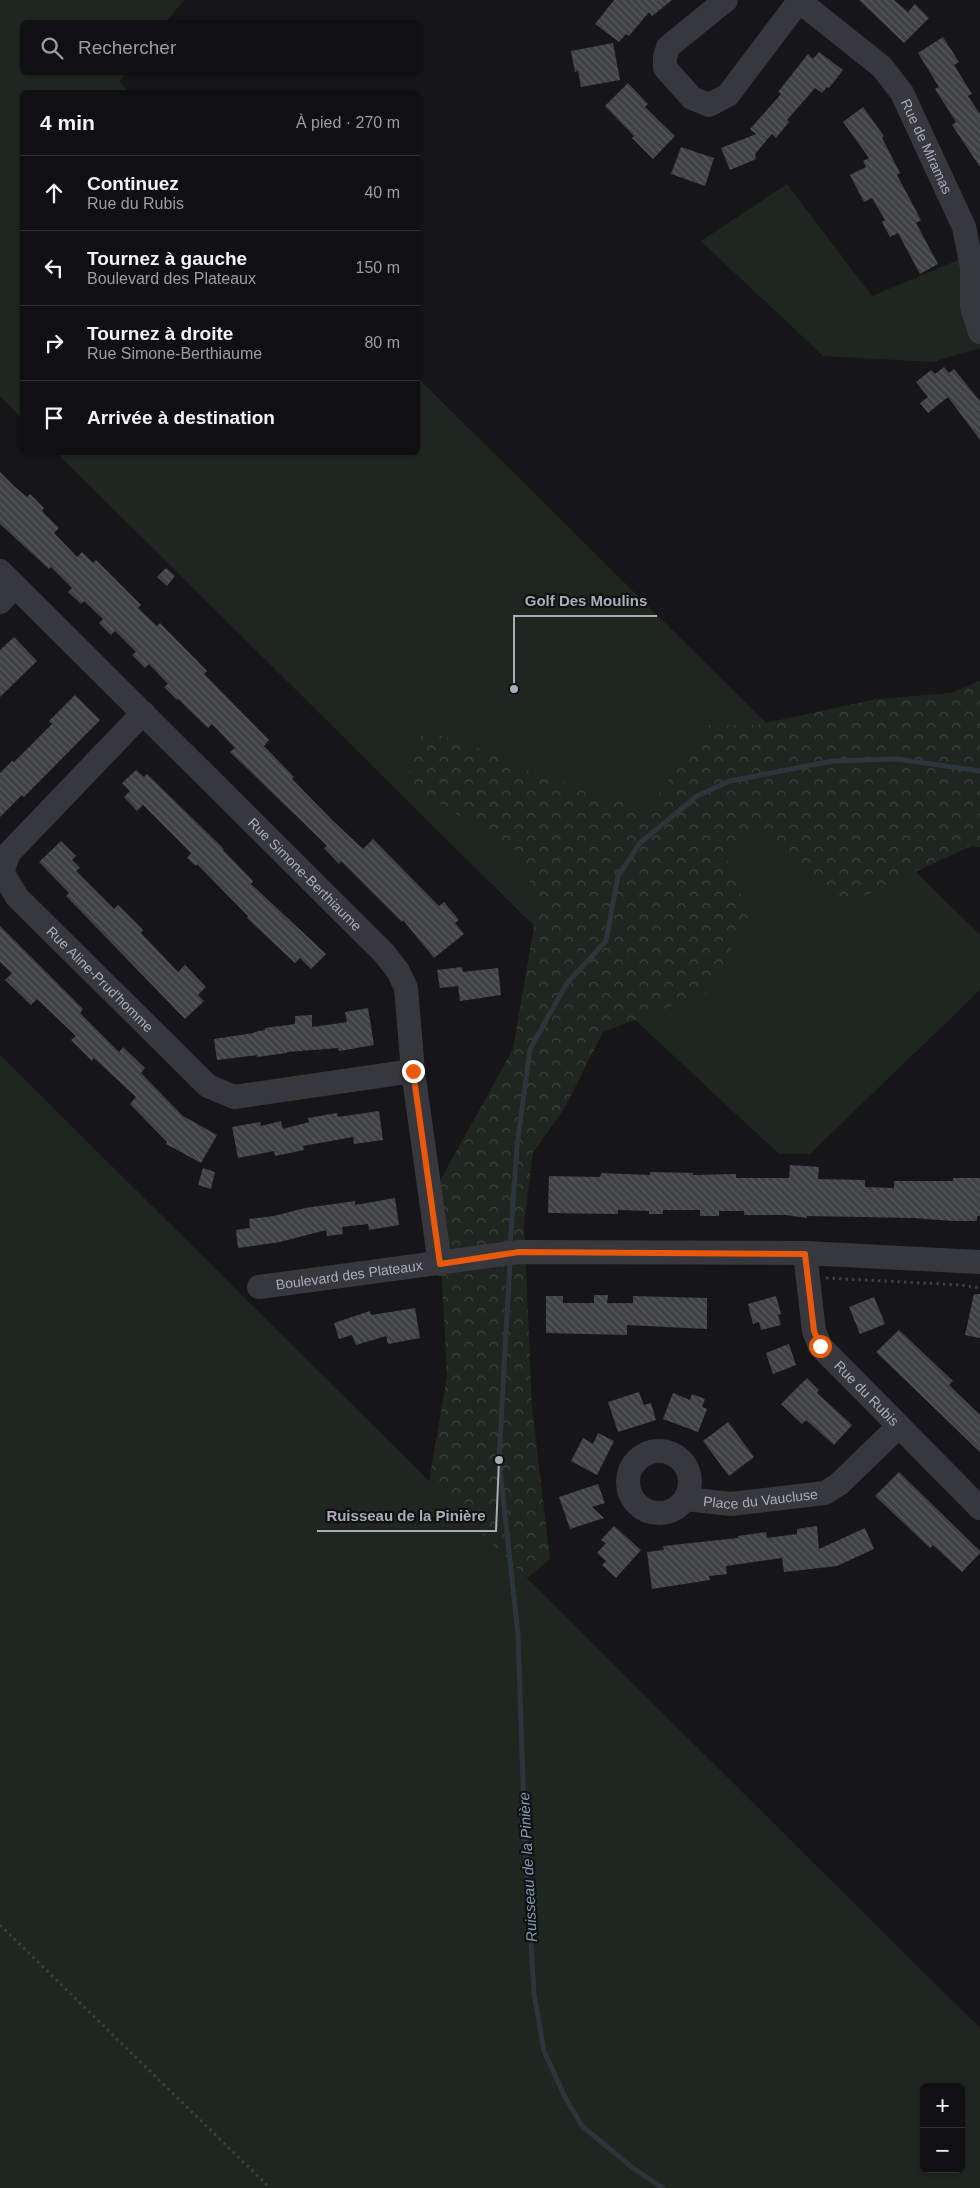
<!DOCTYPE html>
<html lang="fr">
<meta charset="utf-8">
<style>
body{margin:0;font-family:Helvetica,sans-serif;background:#19191b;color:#f1f3f6}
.controls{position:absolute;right:15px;bottom:15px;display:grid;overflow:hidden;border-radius:8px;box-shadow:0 1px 4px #0004}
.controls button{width:45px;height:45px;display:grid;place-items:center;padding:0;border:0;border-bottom:1px solid #303032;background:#101012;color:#f1f3f6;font:25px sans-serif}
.stop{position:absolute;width:15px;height:15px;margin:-11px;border:4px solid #ea580c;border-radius:50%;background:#fff}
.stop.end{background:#ea580c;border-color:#fff;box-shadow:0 1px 5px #0008}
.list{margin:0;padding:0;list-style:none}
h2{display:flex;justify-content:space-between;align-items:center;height:65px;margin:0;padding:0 20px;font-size:21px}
h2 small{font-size:16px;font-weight:400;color:#9c9d9f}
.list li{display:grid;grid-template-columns:32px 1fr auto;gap:15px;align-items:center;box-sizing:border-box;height:75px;padding:0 20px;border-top:1px solid #303032}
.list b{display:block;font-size:19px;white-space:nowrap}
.list p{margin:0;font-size:16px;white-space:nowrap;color:#9c9d9f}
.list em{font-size:16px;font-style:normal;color:#9c9d9f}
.icon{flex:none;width:28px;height:28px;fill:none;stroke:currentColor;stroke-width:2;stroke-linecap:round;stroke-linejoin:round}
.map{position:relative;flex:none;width:980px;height:2188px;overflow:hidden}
.search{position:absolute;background:#101012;box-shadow:0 1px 4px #0004;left:20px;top:20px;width:400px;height:55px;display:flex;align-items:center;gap:12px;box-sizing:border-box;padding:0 18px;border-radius:8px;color:#9c9d9f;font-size:19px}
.panel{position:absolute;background:#101012;box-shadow:0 1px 4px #0004;left:20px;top:90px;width:400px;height:365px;border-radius:8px}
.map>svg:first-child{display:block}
</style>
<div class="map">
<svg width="980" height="2188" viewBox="0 0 980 2188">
<defs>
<pattern id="forest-crowns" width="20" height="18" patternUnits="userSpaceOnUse" patternTransform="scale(1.25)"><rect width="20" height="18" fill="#1e261f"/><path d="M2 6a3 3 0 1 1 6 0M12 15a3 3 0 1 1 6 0" fill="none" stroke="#3c433d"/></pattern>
<pattern id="building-back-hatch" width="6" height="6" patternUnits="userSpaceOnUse" patternTransform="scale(1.25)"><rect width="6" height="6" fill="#404145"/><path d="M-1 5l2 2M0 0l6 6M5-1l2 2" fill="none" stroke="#595a5e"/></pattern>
</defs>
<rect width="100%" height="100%" fill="#161618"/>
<!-- green -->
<g fill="#1e261f" fill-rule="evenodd">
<polygon points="0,0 184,0 166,22 22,22 22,72 127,73 119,82 130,92 22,92 22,419 0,396"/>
<polygon points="787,184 872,296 980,251 980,348 933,362 823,356 701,241"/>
<polygon points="418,378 980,935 980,990 810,1154 779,1154 534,926 57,453 418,452"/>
<path d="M0,1055L980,2028V2188H0ZM924,2087H961V2169H924Z"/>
</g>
<!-- forest -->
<polygon fill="url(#forest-crowns)" points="980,681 980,847 971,846 848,903 755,829 726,857 749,915 707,993 603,1032 564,1109 533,1152 524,1224 532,1407 550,1559 527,1578 429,1482 447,1377 437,1186 513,1049 534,926 539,905 517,851 406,783 423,731 464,742 527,770 647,810 707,725 756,725 877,699 951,693"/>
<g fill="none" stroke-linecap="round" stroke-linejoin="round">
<!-- stream -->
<g stroke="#2c353c" stroke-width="5">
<polyline points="510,1247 517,1146 530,1049 567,983 606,941 618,876 640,843 697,796 730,781 833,761 897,759 980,771"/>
<polyline points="510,1261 499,1460 518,1634 525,1841 534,1994 544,2051 565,2097 582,2126 633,2168 663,2188"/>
</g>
</g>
<!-- building -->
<g fill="url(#building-back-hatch)">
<polygon points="614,0 672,0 652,16 649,12 629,36 626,34 619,42 595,24"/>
<polygon points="859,0 894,0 908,12 915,4 929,18 904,43"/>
<polygon points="943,37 959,62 954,65 972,94 968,96 980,114 980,167 952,125 956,122 935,89 939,87 918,53"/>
<polygon points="613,43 620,80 581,87 578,71 575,72 571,51"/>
<polygon points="819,52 843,70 829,88 827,87 822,93 815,88 787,120 789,122 776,138 772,134 755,154 756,159 730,170 721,148 756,134 750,129 781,94 778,92 808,54 813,59"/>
<polygon points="628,83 648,104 645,107 675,136 653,159 632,138 634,136 605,106"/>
<polygon points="863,107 884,136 882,138 900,173 897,175 921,220 916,223 938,264 920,274 898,233 890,237 882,222 885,220 872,198 864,202 850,175 866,167 863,161 869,158 843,122"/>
<polygon points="681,147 714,158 705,186 671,174"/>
<polygon points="944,367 949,373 954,369 980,401 980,440 948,397 928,413 920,403 928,397 916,382 931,370 935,374"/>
<polygon points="0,472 15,487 27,497 30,494 44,508 42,511 59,528 54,533 77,557 82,552 93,563 96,560 141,605 138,608 157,626 160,623 207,671 204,674 269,740 264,746 294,777 292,779 332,820 363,849 373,839 439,906 444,902 459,920 455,923 464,934 434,958 403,920 402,922 341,861 339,864 324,848 327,846 316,835 230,752 235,748 212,724 208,728 178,699 177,700 164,687 168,684 149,664 145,668 132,655 136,652 115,631 111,635 99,623 103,619 84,601 81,604 68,592 72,588 51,567 49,569 0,524"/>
<polygon points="166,568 175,576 167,586 157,577"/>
<polygon points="14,637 37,661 0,697 0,650"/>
<polygon points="75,695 100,720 24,797 22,795 0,817 0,773 12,761 14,762 52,724 49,721"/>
<polygon points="136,770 144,777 147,774 224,849 223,850 253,881 251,884 326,954 311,969 300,958 295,963 247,918 248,916 197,864 196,866 187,858 191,853 143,805 137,811 124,797 130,791 122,783"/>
<polygon points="61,841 76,856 72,860 80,868 76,871 114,909 118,905 143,930 141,933 178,972 185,965 206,987 198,995 204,1001 185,1019 66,896 69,893 39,862"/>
<polygon points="0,926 83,1009 80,1013 119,1052 123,1047 145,1068 141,1073 183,1116 217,1135 201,1163 166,1144 167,1142 130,1104 136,1097 94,1058 92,1061 71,1040 76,1036 37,999 31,1005 5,980 12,973 0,962"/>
<polygon points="462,967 463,972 498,968 501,995 460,1001 458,986 440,988 437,970"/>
<polygon points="368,1008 374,1045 339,1051 338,1048 287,1052 287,1053 257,1057 257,1055 217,1060 214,1039 254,1033 254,1032 265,1030 265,1028 295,1024 295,1016 312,1015 312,1027 347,1022 345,1012"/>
<polygon points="379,1111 383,1140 354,1144 353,1137 303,1146 304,1150 275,1156 274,1151 238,1158 232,1127 260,1122 261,1126 281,1121 283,1129 309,1122 308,1118 337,1113 338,1117"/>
<polygon points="790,1165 819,1167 818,1179 865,1180 865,1187 894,1188 894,1181 953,1181 953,1178 980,1178 980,1216 977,1216 977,1221 953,1221 913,1218 807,1216 807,1218 786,1215 744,1215 744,1211 719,1211 719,1216 700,1216 700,1210 663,1210 663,1214 649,1214 649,1211 618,1210 618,1214 548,1213 549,1176 600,1177 601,1173 650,1175 650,1172 693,1173 693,1175 736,1174 736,1178 789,1178"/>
<polygon points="203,1168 215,1172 211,1189 198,1185"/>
<polygon points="395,1198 399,1225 369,1230 368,1224 342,1227 343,1234 327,1236 326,1230 280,1242 238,1248 236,1230 250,1228 249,1219 274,1216 305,1208 355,1201 355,1205"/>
<polygon points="974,1294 980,1294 980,1338 965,1335"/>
<polygon points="594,1295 608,1295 607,1303 633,1303 633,1296 707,1298 707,1329 627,1325 627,1335 546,1333 546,1296 563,1296 563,1303 594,1303"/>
<polygon points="776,1296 781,1314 778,1315 781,1325 761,1330 759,1322 753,1324 748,1304"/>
<polygon points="874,1297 885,1324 860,1334 849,1307"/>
<polygon points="415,1308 420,1338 388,1344 386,1336 356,1345 352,1335 339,1339 334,1323 370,1311 371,1315"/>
<polygon points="899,1330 953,1381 949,1385 980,1415 980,1452 876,1352"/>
<polygon points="789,1344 796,1365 773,1374 766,1353"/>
<polygon points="807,1378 819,1390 817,1393 852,1425 834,1445 806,1420 802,1424 781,1404"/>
<polygon points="639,1392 644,1405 651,1403 656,1420 618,1432 608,1402"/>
<polygon points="673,1393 690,1400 692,1394 705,1399 702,1407 707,1409 698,1432 663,1419"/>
<polygon points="728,1422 754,1457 729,1476 703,1441"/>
<polygon points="598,1433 614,1441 597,1475 571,1461 583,1438 593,1444"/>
<polygon points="899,1472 980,1551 980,1553 962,1572 933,1545 930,1548 875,1496"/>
<polygon points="598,1484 605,1503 592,1507 604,1518 570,1529 559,1497"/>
<polygon points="614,1526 641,1550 616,1578 602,1565 606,1561 597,1553 606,1543 601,1540"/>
<polygon points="817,1526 819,1549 865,1528 874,1549 837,1566 784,1572 782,1558 726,1566 727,1574 709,1576 710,1580 652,1589 647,1552 664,1550 663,1546 738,1538 738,1536 766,1532 767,1538 797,1534 797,1529"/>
</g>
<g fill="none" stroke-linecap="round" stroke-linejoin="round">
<!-- path -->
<g stroke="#3d3f44" stroke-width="3" stroke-dasharray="2.5 4" stroke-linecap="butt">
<polyline points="826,1278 961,1285 980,1288"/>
<polyline points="0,1925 270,2188"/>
</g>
<!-- minor -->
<g stroke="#37383d" stroke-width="24">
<polyline points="726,0 668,47 665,58 665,68 692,98 709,105 728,95 799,1"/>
<path id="s1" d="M798,0L882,67L902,93L964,227L972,267V307L980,332"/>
<path id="s2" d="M0,571L384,953L398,971L406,988L413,1071L440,1264"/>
<polyline points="0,602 15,586"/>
<path id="s3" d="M143,713L9,853L2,872L17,897L208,1086L234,1097L413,1071"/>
<path id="s4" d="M805,1253L814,1331L820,1346L980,1508"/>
<path id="s5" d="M259,1287L519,1252L805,1253L980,1262"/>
<circle cx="659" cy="1482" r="31"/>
<path id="s6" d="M686,1499L731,1504L825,1493L839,1484L899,1426"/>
</g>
</g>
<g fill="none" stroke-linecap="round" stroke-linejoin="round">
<!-- route -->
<polyline stroke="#ea580c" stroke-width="6" points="413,1071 440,1264 519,1252 805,1254 814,1331 820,1346"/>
</g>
<g text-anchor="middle" stroke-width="4.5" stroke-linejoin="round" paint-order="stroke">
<!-- street labels -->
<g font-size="14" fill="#a8adb8" stroke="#111113">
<text dy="5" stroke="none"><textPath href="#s1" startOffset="199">Rue de Miramas</textPath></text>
<text dy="5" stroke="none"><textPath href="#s2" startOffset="430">Rue Simone-Berthiaume</textPath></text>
<text dy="5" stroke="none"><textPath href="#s3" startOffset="360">Rue Aline-Prud'homme</textPath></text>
<text dy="5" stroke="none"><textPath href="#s5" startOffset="91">Boulevard des Plateaux</textPath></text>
<text dy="5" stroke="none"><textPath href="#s4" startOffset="161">Rue du Rubis</textPath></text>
<text dy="5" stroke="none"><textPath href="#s6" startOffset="75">Place du Vaucluse</textPath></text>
</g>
<!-- water labels -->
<g font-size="15" font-style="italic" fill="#7f9bb3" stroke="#111113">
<text transform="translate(528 1867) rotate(-93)" y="5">Ruisseau de la Pinière</text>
</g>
</g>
<!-- callouts -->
<path fill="none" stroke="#a8adb8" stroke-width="2" d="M514 689L514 616H657M499 1460L496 1531H317"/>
<g fill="#a8adb8" stroke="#111113" stroke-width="2">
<circle cx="514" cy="689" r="5"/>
<circle cx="499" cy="1460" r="5"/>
</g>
<g font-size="15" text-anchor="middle" font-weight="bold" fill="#a8adb8" stroke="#111113" stroke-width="4.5" stroke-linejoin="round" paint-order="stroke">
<text x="586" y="606">Golf Des Moulins</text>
<text x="406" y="1521">Ruisseau de la Pinière</text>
</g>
</svg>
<div class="controls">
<button>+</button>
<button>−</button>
</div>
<div class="stop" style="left:820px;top:1346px"></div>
<div class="stop end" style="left:413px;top:1071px"></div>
<div class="search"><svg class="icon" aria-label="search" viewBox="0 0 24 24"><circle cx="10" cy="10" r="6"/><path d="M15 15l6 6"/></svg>Rechercher</div>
<section class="panel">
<h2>4 min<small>À pied · 270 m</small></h2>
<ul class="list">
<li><svg class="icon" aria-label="ahead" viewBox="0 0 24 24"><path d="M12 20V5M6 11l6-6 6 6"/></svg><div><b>Continuez</b><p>Rue du Rubis</p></div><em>40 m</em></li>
<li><svg class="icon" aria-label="left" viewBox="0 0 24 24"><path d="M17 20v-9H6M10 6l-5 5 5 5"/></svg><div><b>Tournez à gauche</b><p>Boulevard des Plateaux</p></div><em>150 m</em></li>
<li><svg class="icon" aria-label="right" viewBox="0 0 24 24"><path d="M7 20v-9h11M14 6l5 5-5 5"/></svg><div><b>Tournez à droite</b><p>Rue Simone-Berthiaume</p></div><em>80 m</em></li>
<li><svg class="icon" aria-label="arrive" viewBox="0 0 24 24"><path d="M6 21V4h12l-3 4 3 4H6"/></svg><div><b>Arrivée à destination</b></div></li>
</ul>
</section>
</div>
